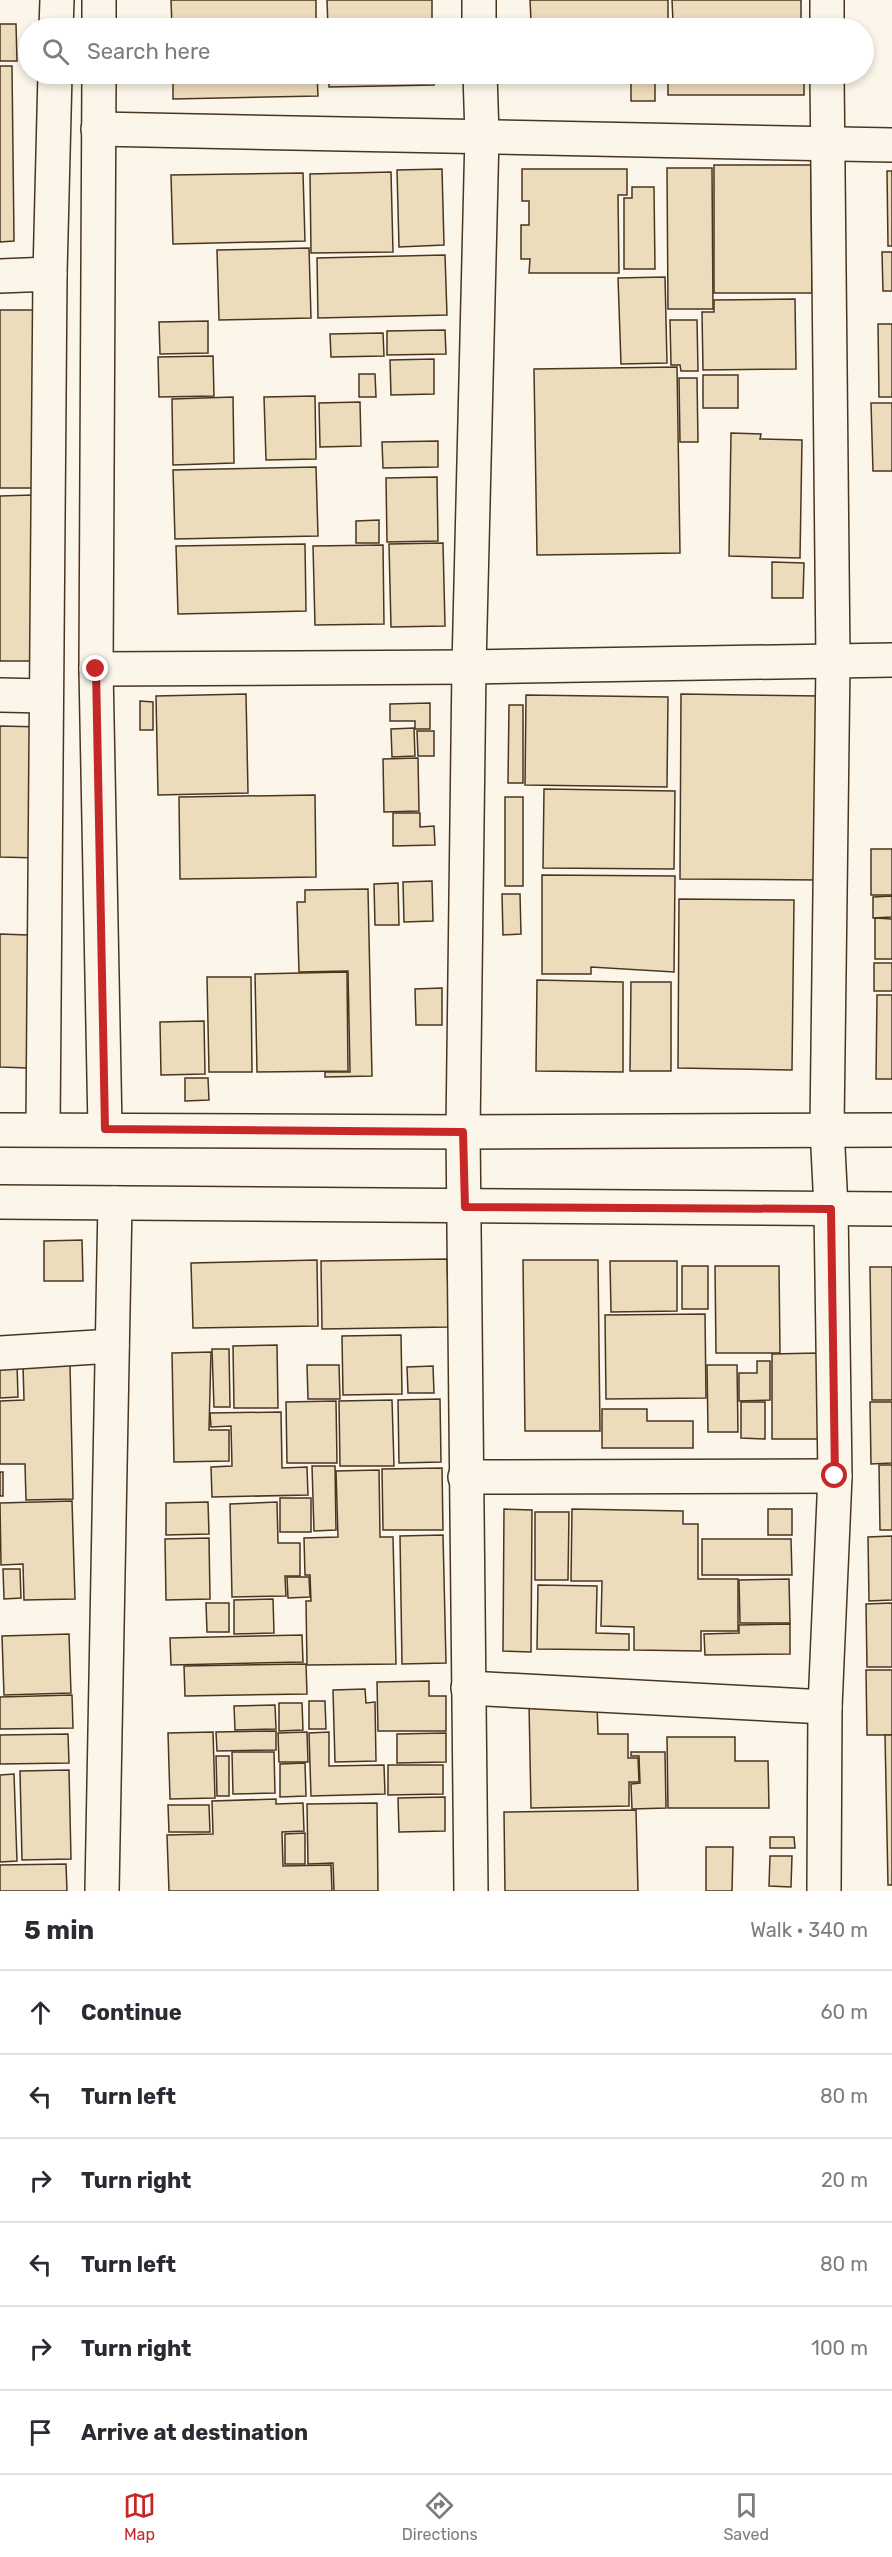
<!DOCTYPE html>
<meta charset="utf-8">
<style>
body{margin:0;font-family:Rubik,sans-serif;background:#f7f7f7;color:#2b2b33}
.stop{position:absolute;width:18px;height:18px;margin:-14px;border:4px solid #c62828;border-radius:50%;background:#fff}
.stop.end{background:#c62828;border-color:#fff;box-shadow:0 2px 6px #0008}
.list{margin:0;padding:0;list-style:none}
h2{display:flex;justify-content:space-between;align-items:center;height:78px;margin:0;padding:0 24px;font-size:26px}
h2 small{font-size:20px;font-weight:400;color:#7c7c81}
.list li{display:grid;grid-template-columns:39px 1fr auto;gap:18px;align-items:center;box-sizing:border-box;height:84px;padding:0 24px;border-top:2px solid #e1e1e2}
.list b{display:block;font-size:22px;white-space:nowrap}
.list em{font-size:20px;font-style:normal;color:#7c7c81}
.icon{flex:none;width:33px;height:33px;fill:none;stroke:currentColor;stroke-width:2;stroke-linecap:round;stroke-linejoin:round}
.map{position:relative;flex:none;width:892px;height:1891px;overflow:hidden}
.search{position:absolute;background:#fff;box-shadow:0 3px 9px #0003;left:18px;right:18px;top:18px;height:66px;display:flex;align-items:center;gap:15px;box-sizing:border-box;padding:0 21px;border-radius:33px;color:#7c7c81;font-size:22px}
.sheet{height:582px;background:#fff}
nav{display:flex;justify-content:space-around;align-items:center;box-sizing:border-box;height:84px;border-top:2px solid #e1e1e2;background:#fff;font-size:16px;color:#7c7c81}
nav a{display:grid;justify-items:center;gap:3px}
nav .on{color:#c62828}
.map>svg:first-child{display:block}
</style>
<div class="map">
<svg width="892" height="1891" viewBox="0 0 892 1891">
<rect width="100%" height="100%" fill="#fbf6e9"/>
<!-- building -->
<g fill="#ecdcbc" stroke="#4a3520" stroke-width="1.5">
<polygon points="171,0 316,0 316,28 172,28"/>
<polygon points="327,0 432,0 432,28 328,28"/>
<polygon points="530,0 668,0 668,20 531,21"/>
<polygon points="672,0 801,0 801,22 673,22"/>
<polygon points="0,24 16,24 17,61 0,61"/>
<polygon points="796,25 796,28 667,28 667,26"/>
<polygon points="0,66 12,66 14,241 0,242"/>
<polygon points="173,74 317,74 318,96 173,99"/>
<polygon points="329,74 433,74 434,85 329,87"/>
<rect x="631" y="74" width="24" height="27"/>
<rect x="668" y="74" width="136" height="21"/>
<polygon points="714,165 811,165 812,293 714,293"/>
<polygon points="667,168 712,168 713,309 668,309"/>
<polygon points="442,169 444,245 399,247 397,170"/>
<polygon points="522,169 627,169 627,195 618,195 619,273 529,273 530,259 521,259 521,225 529,225 529,201 522,201"/>
<polygon points="887,171 892,171 892,246 888,246"/>
<polygon points="391,172 393,252 311,253 310,174"/>
<polygon points="303,173 305,241 173,244 171,175"/>
<polygon points="632,187 654,187 655,269 624,269 624,198 632,198"/>
<polygon points="309,248 311,318 219,320 217,250"/>
<polygon points="882,252 892,252 892,291 883,291"/>
<polygon points="445,255 447,315 318,318 317,258"/>
<polygon points="665,277 667,363 621,364 618,278"/>
<polygon points="795,299 796,369 703,370 702,312 714,312 714,300"/>
<polygon points="0,310 35,310 37,488 0,488"/>
<polygon points="670,320 697,320 698,371 681,371 680,365 671,365"/>
<polygon points="208,321 208,353 160,354 159,322"/>
<polygon points="878,324 892,324 892,397 879,397"/>
<polygon points="445,330 446,354 387,355 387,331"/>
<polygon points="383,333 384,356 331,357 330,334"/>
<polygon points="213,356 214,396 159,397 158,357"/>
<polygon points="434,359 434,394 391,395 390,360"/>
<polygon points="677,367 680,553 537,555 534,369"/>
<polygon points="359,374 375,374 376,397 359,397"/>
<rect x="703" y="375" width="35" height="33"/>
<polygon points="679,378 697,378 698,442 680,442"/>
<polygon points="315,396 316,459 266,460 264,397"/>
<polygon points="233,397 234,463 173,465 172,399"/>
<polygon points="360,402 361,446 320,447 319,403"/>
<polygon points="871,403 892,403 892,471 873,471"/>
<polygon points="731,433 761,434 760,439 802,440 800,558 729,556"/>
<polygon points="438,441 438,467 383,468 382,442"/>
<polygon points="316,467 318,536 175,539 173,470"/>
<polygon points="437,477 438,541 387,542 386,478"/>
<polygon points="33,495 34,661 0,661 0,496"/>
<polygon points="379,520 379,543 356,543 356,521"/>
<polygon points="443,543 445,626 391,627 389,544"/>
<polygon points="305,544 306,611 178,614 176,546"/>
<polygon points="383,545 384,624 315,625 313,546"/>
<polygon points="772,562 804,563 803,598 772,598"/>
<polygon points="246,694 248,793 158,795 156,696"/>
<polygon points="681,694 820,696 818,880 680,879"/>
<polygon points="526,695 668,697 667,787 525,785"/>
<polygon points="140,701 153,702 153,730 140,730"/>
<polygon points="430,703 430,729 415,729 415,721 390,721 390,704"/>
<polygon points="509,705 523,705 523,783 508,783"/>
<polygon points="0,726 43,727 39,858 0,857"/>
<polygon points="414,728 415,756 392,757 391,729"/>
<polygon points="417,731 434,731 434,756 418,756"/>
<polygon points="418,758 419,811 384,812 383,759"/>
<polygon points="544,789 675,791 674,869 543,868"/>
<polygon points="315,795 316,877 180,879 179,797"/>
<rect x="505" y="797" width="18" height="89"/>
<polygon points="393,813 420,813 420,827 434,826 435,845 393,846"/>
<rect x="871" y="849" width="21" height="46"/>
<polygon points="542,875 675,876 674,972 591,967 591,974 542,974"/>
<polygon points="432,881 433,921 404,922 403,882"/>
<polygon points="398,883 399,925 375,925 374,884"/>
<polygon points="368,889 372,1076 325,1077 325,1072 350,1072 348,971 299,972 297,902 305,902 305,890"/>
<polygon points="502,894 520,894 521,934 503,935"/>
<polygon points="892,896 892,917 873,918 873,897"/>
<polygon points="679,899 794,900 792,1070 678,1068"/>
<polygon points="875,918 892,919 892,959 875,959"/>
<polygon points="0,934 28,935 27,1068 0,1067"/>
<rect x="874" y="963" width="18" height="28"/>
<polygon points="347,972 348,1071 257,1072 255,974"/>
<polygon points="207,977 251,977 252,1072 209,1072"/>
<polygon points="537,980 623,982 623,1072 536,1071"/>
<polygon points="631,982 671,982 671,1071 630,1071"/>
<polygon points="442,988 442,1025 416,1025 415,989"/>
<polygon points="877,995 892,995 892,1079 876,1079"/>
<polygon points="204,1021 205,1074 161,1075 160,1022"/>
<polygon points="185,1078 208,1078 209,1100 185,1101"/>
<polygon points="82,1240 83,1281 44,1281 44,1241"/>
<polygon points="447,1259 449,1327 322,1329 321,1261"/>
<polygon points="317,1260 318,1326 193,1328 191,1263"/>
<polygon points="523,1260 598,1260 600,1431 525,1431"/>
<polygon points="610,1261 677,1261 677,1311 611,1312"/>
<rect x="682" y="1266" width="26" height="43"/>
<polygon points="715,1266 779,1266 780,1353 716,1353"/>
<polygon points="870,1267 892,1267 892,1400 872,1400"/>
<polygon points="705,1314 706,1398 606,1399 605,1315"/>
<polygon points="401,1335 402,1394 343,1395 342,1336"/>
<polygon points="277,1345 278,1408 234,1408 233,1346"/>
<polygon points="212,1349 229,1349 230,1407 214,1407"/>
<polygon points="211,1352 209,1430 229,1430 229,1461 174,1462 172,1353"/>
<polygon points="817,1353 818,1439 772,1439 772,1354"/>
<polygon points="757,1361 770,1361 770,1400 739,1401 739,1373 757,1373"/>
<polygon points="0,1364 17,1364 18,1397 0,1398"/>
<polygon points="23,1365 70,1365 73,1499 26,1500 25,1464 0,1464 0,1401 24,1400"/>
<polygon points="307,1365 339,1365 340,1399 308,1399"/>
<polygon points="707,1365 737,1365 738,1432 708,1432"/>
<polygon points="433,1366 434,1393 408,1393 407,1367"/>
<polygon points="440,1399 441,1462 399,1463 398,1400"/>
<polygon points="392,1400 394,1466 340,1466 339,1401"/>
<polygon points="336,1401 337,1463 287,1463 286,1402"/>
<polygon points="741,1402 765,1402 765,1439 741,1438"/>
<polygon points="870,1402 892,1402 892,1463 871,1464"/>
<polygon points="602,1409 647,1409 647,1421 693,1421 693,1448 602,1448"/>
<polygon points="281,1412 282,1468 307,1467 308,1495 212,1497 211,1467 232,1466 231,1426 211,1427 210,1413"/>
<polygon points="879,1465 892,1465 892,1530 880,1530"/>
<polygon points="312,1466 335,1466 336,1530 314,1531"/>
<polygon points="442,1468 443,1530 383,1530 382,1469"/>
<polygon points="379,1470 380,1537 393,1537 396,1664 307,1665 306,1601 311,1601 310,1575 305,1575 304,1538 338,1537 336,1471"/>
<rect x="0" y="1472" width="3" height="24"/>
<rect x="280" y="1498" width="31" height="34"/>
<polygon points="72,1501 75,1599 24,1600 23,1564 1,1565 0,1503"/>
<polygon points="208,1502 209,1534 166,1535 166,1503"/>
<polygon points="277,1502 278,1543 300,1543 300,1576 285,1576 286,1596 232,1597 230,1504"/>
<polygon points="504,1509 532,1510 531,1652 503,1651"/>
<polygon points="572,1509 683,1511 683,1524 698,1524 698,1579 738,1579 738,1631 701,1631 701,1651 634,1650 634,1627 601,1626 602,1581 571,1581"/>
<rect x="768" y="1509" width="24" height="26"/>
<polygon points="535,1512 569,1512 568,1580 535,1580"/>
<polygon points="443,1535 446,1663 402,1664 400,1536"/>
<polygon points="892,1536 892,1600 869,1601 868,1537"/>
<polygon points="209,1538 210,1599 166,1600 165,1539"/>
<polygon points="702,1539 791,1539 792,1575 702,1575"/>
<polygon points="3,1569 20,1569 21,1598 4,1599"/>
<polygon points="287,1577 309,1577 310,1597 288,1598"/>
<polygon points="789,1579 790,1623 740,1623 739,1580"/>
<polygon points="538,1585 597,1586 596,1633 629,1634 629,1650 537,1649"/>
<polygon points="273,1599 274,1633 234,1634 234,1600"/>
<polygon points="206,1603 229,1603 229,1632 207,1632"/>
<polygon points="892,1603 892,1667 867,1667 866,1604"/>
<polygon points="790,1624 790,1654 705,1655 704,1634 739,1633 739,1625"/>
<polygon points="69,1634 71,1693 4,1695 2,1636"/>
<polygon points="302,1635 303,1662 171,1665 170,1638"/>
<polygon points="306,1664 307,1694 185,1696 184,1666"/>
<polygon points="866,1670 892,1670 892,1735 867,1735"/>
<polygon points="429,1681 429,1696 446,1696 446,1731 378,1731 377,1682"/>
<polygon points="365,1689 366,1703 375,1702 376,1761 335,1762 333,1690"/>
<polygon points="72,1695 73,1728 0,1729 0,1697"/>
<polygon points="309,1701 325,1701 326,1729 309,1729"/>
<polygon points="279,1703 302,1703 303,1730 279,1731"/>
<polygon points="597,1703 598,1734 628,1734 628,1758 638,1758 639,1782 629,1782 629,1806 531,1808 529,1704"/>
<polygon points="275,1705 276,1729 235,1730 234,1706"/>
<polygon points="276,1731 276,1750 217,1751 216,1732"/>
<polygon points="213,1732 215,1798 170,1799 168,1733"/>
<polygon points="307,1732 308,1762 279,1762 278,1733"/>
<polygon points="329,1732 329,1766 384,1765 385,1794 311,1796 309,1733"/>
<polygon points="446,1733 446,1762 397,1763 397,1734"/>
<polygon points="68,1734 69,1763 0,1764 0,1735"/>
<polygon points="885,1735 892,1735 892,1885 888,1885"/>
<polygon points="667,1737 735,1737 735,1761 768,1761 769,1808 668,1808"/>
<polygon points="232,1752 274,1752 275,1793 233,1794"/>
<polygon points="631,1752 665,1752 666,1808 632,1809 631,1784 640,1783 639,1756 631,1756"/>
<polygon points="216,1756 229,1756 229,1796 217,1796"/>
<polygon points="305,1763 306,1796 280,1797 280,1764"/>
<polygon points="388,1765 443,1765 443,1794 388,1795"/>
<polygon points="69,1770 71,1859 22,1860 20,1771"/>
<polygon points="14,1774 17,1861 0,1862 0,1775"/>
<polygon points="445,1797 445,1831 399,1832 398,1798"/>
<polygon points="276,1799 276,1804 303,1803 304,1831 282,1832 283,1866 331,1865 332,1891 169,1891 167,1835 213,1834 212,1801"/>
<polygon points="377,1803 378,1891 334,1891 333,1863 308,1864 307,1804"/>
<polygon points="168,1805 209,1805 210,1832 169,1832"/>
<polygon points="636,1810 638,1891 505,1891 504,1812"/>
<polygon points="305,1833 305,1864 285,1864 285,1834"/>
<polygon points="770,1837 794,1837 795,1848 770,1848"/>
<polygon points="706,1847 733,1847 732,1891 706,1891"/>
<polygon points="770,1856 792,1856 791,1887 769,1886"/>
<polygon points="66,1864 67,1891 0,1891 0,1865"/>
</g>
<g fill="none" stroke-linecap="round" stroke-linejoin="round">
<!-- minor casing -->
<g stroke="#4a3520" stroke-width="36">
<g id="minor">
<polyline points="479,0 479,28"/>
<polyline points="827,0 827,28"/>
<polyline points="56,28 57,0"/>
<polyline points="99,28 99,0"/>
<polyline points="99,74 96,669 105,1129"/>
<polyline points="98,129 892,145"/>
<polyline points="0,276 50,274"/>
<polyline points="96,669 469,667 892,660"/>
<polyline points="0,695 45,696"/>
<polyline points="43,1129 50,274 55,74"/>
<polyline points="0,1353 112,1346"/>
<polyline points="465,1477 835,1476"/>
<polyline points="468,1688 825,1707"/>
<polyline points="102,1891 115,1203"/>
<polyline points="471,1891 463,1132 469,667 482,135 480,74"/>
<polyline points="824,1891 825,1707 835,1476 831,1208 827,1128 833,661 827,74"/>
</g>
</g>
<!-- major casing -->
<g stroke="#4a3520" stroke-width="36">
<g id="major">
<polyline points="0,1130 463,1132 892,1130"/>
<polyline points="0,1202 892,1209"/>
</g>
</g>
<!-- minor -->
<use href="#minor" stroke="#fbf6e9" stroke-width="33"/>
<!-- major -->
<use href="#major" stroke="#fbf6e9" stroke-width="33"/>
</g>
<g fill="none" stroke-linecap="round" stroke-linejoin="round">
<!-- route -->
<polyline stroke="#c62828" stroke-width="8" points="96,669 105,1129 463,1132 465,1207 831,1209 835,1476"/>
</g>
</svg>
<div class="stop" style="left:835px;top:1476px"></div>
<div class="stop end" style="left:96px;top:669px"></div>
<div class="search"><svg class="icon" aria-label="search" viewBox="0 0 24 24"><circle cx="10" cy="10" r="6"/><path d="M15 15l6 6"/></svg>Search here</div>
</div>
<section class="sheet">
<h2>5 min<small>Walk · 340 m</small></h2>
<ul class="list">
<li><svg class="icon" aria-label="ahead" viewBox="0 0 24 24"><path d="M12 20V5M6 11l6-6 6 6"/></svg><div><b>Continue</b></div><em>60 m</em></li>
<li><svg class="icon" aria-label="left" viewBox="0 0 24 24"><path d="M17 20v-9H6M10 6l-5 5 5 5"/></svg><div><b>Turn left</b></div><em>80 m</em></li>
<li><svg class="icon" aria-label="right" viewBox="0 0 24 24"><path d="M7 20v-9h11M14 6l5 5-5 5"/></svg><div><b>Turn right</b></div><em>20 m</em></li>
<li><svg class="icon" aria-label="left" viewBox="0 0 24 24"><path d="M17 20v-9H6M10 6l-5 5 5 5"/></svg><div><b>Turn left</b></div><em>80 m</em></li>
<li><svg class="icon" aria-label="right" viewBox="0 0 24 24"><path d="M7 20v-9h11M14 6l5 5-5 5"/></svg><div><b>Turn right</b></div><em>100 m</em></li>
<li><svg class="icon" aria-label="arrive" viewBox="0 0 24 24"><path d="M6 21V4h12l-3 4 3 4H6"/></svg><div><b>Arrive at destination</b></div></li>
</ul>
</section>
<nav>
<a class="on"><svg class="icon" aria-label="map" viewBox="0 0 24 24"><path d="M3 6l6-2 6 2 6-2v14l-6 2-6-2-6 2zM9 4v14M15 6v14"/></svg>Map</a>
<a><svg class="icon" aria-label="directions" viewBox="0 0 24 24"><path d="M12 3l9 9-9 9-9-9zM9 14v-3h6M13 9l2 2-2 2"/></svg>Directions</a>
<a><svg class="icon" aria-label="saved" viewBox="0 0 24 24"><path d="M7 4h10v16l-5-4-5 4z"/></svg>Saved</a>
</nav>
